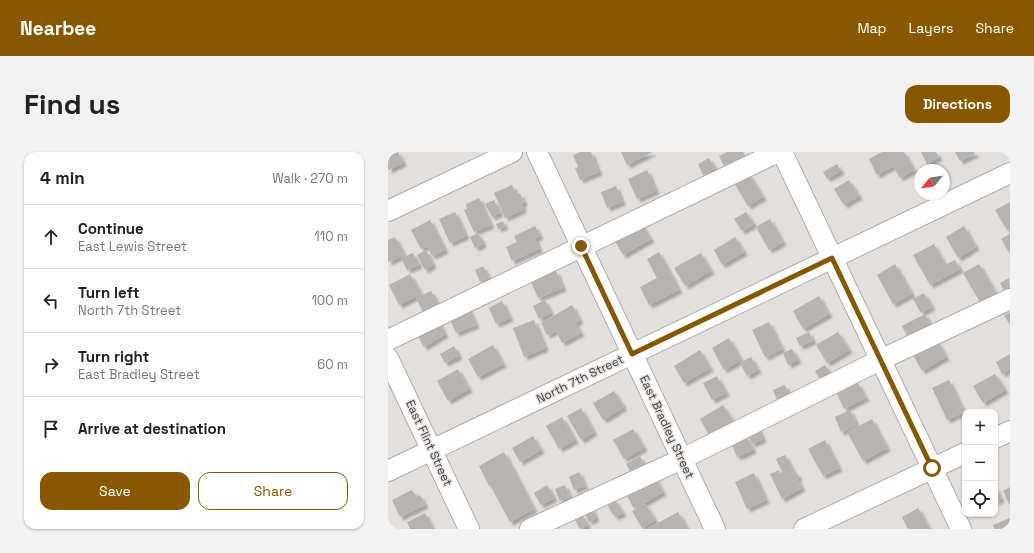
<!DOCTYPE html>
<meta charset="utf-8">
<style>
body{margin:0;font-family:"Space Grotesk",sans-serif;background:#f2f2f2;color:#222}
.controls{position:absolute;right:12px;bottom:12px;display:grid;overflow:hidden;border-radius:8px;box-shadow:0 1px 3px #0004}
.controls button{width:36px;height:36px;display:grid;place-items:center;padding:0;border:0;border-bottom:1px solid #e0e0e0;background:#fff;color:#222;font:20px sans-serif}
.compass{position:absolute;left:526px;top:12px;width:36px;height:36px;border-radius:50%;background:#fff;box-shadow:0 1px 3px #0004;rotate:240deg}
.stop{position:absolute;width:12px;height:12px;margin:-9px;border:3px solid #885800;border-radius:50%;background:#fff}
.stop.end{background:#885800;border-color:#fff;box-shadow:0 1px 4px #0008}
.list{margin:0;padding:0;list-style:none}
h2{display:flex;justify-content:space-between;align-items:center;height:52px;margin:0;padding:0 16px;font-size:17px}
h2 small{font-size:13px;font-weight:400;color:#767676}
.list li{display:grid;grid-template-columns:26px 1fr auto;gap:12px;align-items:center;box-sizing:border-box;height:64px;padding:0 16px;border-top:1px solid #e0e0e0}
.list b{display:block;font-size:15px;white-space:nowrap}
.list p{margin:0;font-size:13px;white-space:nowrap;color:#767676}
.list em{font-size:13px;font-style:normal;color:#767676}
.actions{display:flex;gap:8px;padding:12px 16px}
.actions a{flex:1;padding:9px 0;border:1px solid #885800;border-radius:12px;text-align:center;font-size:14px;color:#885800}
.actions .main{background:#885800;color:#fff}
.icon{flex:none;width:22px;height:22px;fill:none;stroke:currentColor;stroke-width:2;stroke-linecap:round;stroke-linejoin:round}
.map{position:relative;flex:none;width:622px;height:377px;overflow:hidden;border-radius:12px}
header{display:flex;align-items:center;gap:24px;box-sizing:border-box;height:56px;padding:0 20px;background:#885800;color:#fff}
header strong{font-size:19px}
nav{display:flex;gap:22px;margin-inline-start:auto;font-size:14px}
.intro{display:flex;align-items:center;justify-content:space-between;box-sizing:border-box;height:96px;padding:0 24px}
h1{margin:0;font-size:28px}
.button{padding:10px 18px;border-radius:12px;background:#885800;color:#fff;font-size:14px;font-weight:700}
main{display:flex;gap:24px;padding:0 24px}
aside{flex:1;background:#fff;border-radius:12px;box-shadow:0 1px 3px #0004}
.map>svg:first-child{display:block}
</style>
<header>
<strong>Nearbee</strong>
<nav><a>Map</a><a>Layers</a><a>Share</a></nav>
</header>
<div class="intro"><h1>Find us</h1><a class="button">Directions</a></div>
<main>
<aside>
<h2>4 min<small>Walk · 270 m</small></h2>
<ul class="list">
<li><svg class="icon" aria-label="ahead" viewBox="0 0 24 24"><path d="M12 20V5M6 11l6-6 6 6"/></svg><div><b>Continue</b><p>East Lewis Street</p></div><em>110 m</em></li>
<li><svg class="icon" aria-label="left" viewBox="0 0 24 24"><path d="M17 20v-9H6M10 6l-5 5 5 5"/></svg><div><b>Turn left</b><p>North 7th Street</p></div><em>100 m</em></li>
<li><svg class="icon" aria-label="right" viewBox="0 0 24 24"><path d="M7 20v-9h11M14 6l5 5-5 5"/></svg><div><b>Turn right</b><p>East Bradley Street</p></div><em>60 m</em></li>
<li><svg class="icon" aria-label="arrive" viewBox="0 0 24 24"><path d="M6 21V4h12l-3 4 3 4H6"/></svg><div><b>Arrive at destination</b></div></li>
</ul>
<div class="actions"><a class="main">Save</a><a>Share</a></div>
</aside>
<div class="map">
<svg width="622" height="377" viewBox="0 0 622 377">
<defs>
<filter id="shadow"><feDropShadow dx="3.5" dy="3.5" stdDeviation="1" flood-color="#0004"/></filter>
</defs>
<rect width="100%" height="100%" fill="#e3dfdd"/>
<!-- building -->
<g fill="#b6b3b0" filter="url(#shadow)">
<polygon points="0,0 10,0 15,11 0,18"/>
<polygon points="192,0 203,0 211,20 192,28 187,16 190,15 185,3"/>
<polygon points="233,0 265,0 239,13"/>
<polygon points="339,0 355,0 359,8 338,18 331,4"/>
<polygon points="494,0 516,0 526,18 512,26 505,14 489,23 481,7"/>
<polygon points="533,0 548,0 551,5 539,12"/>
<polygon points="567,0 586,0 587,2 572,9"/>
<polygon points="321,6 327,16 315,23 310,12"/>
<polygon points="449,12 453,19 439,27 435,20"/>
<polygon points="259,18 268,39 249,47 240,27"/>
<polygon points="361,22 375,45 360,54 346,31"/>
<polygon points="461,28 471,44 456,53 446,37"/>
<polygon points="124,33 129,42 132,42 136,50 133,53 136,57 117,66 106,41"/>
<polygon points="228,34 234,50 219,56 213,40"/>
<polygon points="91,46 103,73 86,80 76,58 79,57 78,52"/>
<polygon points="106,48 112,61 104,65 97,52"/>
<polygon points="622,50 622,76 619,78 607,58"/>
<polygon points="67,60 78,84 62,91 51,67"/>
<polygon points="358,60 366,72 354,79 346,67"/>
<polygon points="382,67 395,90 381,98 368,75"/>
<polygon points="42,68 57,98 44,104 39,94 33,97 23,78"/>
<polygon points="115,69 117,74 110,77 108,72"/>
<polygon points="253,71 263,87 235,103 226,87"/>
<polygon points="147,74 152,84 147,86 151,97 124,109 118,95 129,90 126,84"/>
<polygon points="576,74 588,95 570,106 558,85"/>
<polygon points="90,81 95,92 87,96 82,85"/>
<polygon points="622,82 622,102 613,87"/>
<polygon points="7,85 16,103 0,110 0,88"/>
<polygon points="347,85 356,100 334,113 326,98"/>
<polygon points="546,92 557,113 567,108 572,117 542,133 525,103"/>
<polygon points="38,98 45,113 37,118 29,103"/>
<polygon points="271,100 291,138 261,153 252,135 269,126 259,107"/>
<polygon points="25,101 31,113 19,118 13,106"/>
<polygon points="313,101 323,119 297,134 286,116"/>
<polygon points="507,112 524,142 505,152 489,123"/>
<polygon points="591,112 609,143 593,152 575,121"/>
<polygon points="95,114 101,126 92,130 87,118"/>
<polygon points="168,119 175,136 150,146 143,130"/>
<polygon points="22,122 33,142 11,153 1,133"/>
<polygon points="621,126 622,141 618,143 612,131"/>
<polygon points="43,139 50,153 35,160 28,146"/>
<polygon points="536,141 544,155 533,161 525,147"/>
<polygon points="431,144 441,162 415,177 405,159"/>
<polygon points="157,148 163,161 151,167 145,154"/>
<polygon points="114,149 122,166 108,172 101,156"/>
<polygon points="184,153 192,168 187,171 193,181 174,191 168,179 159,183 153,171"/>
<polygon points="80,155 88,173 68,181 60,163"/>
<polygon points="622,160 622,173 616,163"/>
<polygon points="537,162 544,176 521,188 514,174"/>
<polygon points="49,167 57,182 36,195 27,179"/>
<polygon points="146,168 157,196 136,205 125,176"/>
<polygon points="381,170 394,197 377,205 364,178"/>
<polygon points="421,180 425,189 412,194 408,186"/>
<polygon points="450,180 461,198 439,211 428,193"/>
<polygon points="341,186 353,208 336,218 324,196"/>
<polygon points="548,187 558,205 534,219 524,201"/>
<polygon points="105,193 115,212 90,225 80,207"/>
<polygon points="66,194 71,204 57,211 52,202"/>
<polygon points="404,197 410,208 400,213 395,201"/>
<polygon points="312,198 322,216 296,231 286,214"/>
<polygon points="622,202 622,217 614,222 608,210"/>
<polygon points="363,205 370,218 359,224 352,211"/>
<polygon points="437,213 444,224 433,230 427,219"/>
<polygon points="70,217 81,237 60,249 49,229"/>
<polygon points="607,222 617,238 595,251 585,234"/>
<polygon points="329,224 338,241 324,248 315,231"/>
<polygon points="561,228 576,260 559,268 544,236"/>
<polygon points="470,231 478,246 456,257 449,242"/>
<polygon points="397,233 402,245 390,250 385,238"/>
<polygon points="226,239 236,255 215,268 205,251"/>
<polygon points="335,253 345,269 321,283 312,267"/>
<polygon points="193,256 206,280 193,288 179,264"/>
<polygon points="462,258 469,273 453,280 447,265"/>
<polygon points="174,265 187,288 171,297 158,274"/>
<polygon points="484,267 499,296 475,309 459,280"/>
<polygon points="369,273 375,287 364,292 358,279"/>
<polygon points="245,277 256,296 236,307 225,288"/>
<polygon points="145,284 153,298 132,310 124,296"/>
<polygon points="358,284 365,298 349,305 343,291"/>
<polygon points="437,288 451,316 435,324 420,297"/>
<polygon points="116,300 146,357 122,370 102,333 101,334 91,314"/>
<polygon points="397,303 406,321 408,320 411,326 409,327 414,336 394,347 382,322 391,318 392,321 394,320 388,307"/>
<polygon points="252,304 257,313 243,321 238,312"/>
<polygon points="191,320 197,334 186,338 181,325"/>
<polygon points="366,321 378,348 359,357 347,330"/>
<polygon points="267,326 275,340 246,357 238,342"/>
<polygon points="159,333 166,346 153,353 146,341"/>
<polygon points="177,333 182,345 172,349 167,337"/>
<polygon points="607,334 613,347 607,350"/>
<polygon points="622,335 622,352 621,352 615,339"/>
<polygon points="24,338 28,345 32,343 37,353 12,365 4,348"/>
<polygon points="227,348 235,361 227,365 219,353"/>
<polygon points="257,352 267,368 254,376 244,359"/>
<polygon points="203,355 208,366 201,370 196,359"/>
<polygon points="530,356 541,376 539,377 520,377 514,365"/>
<polygon points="290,360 299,376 297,377 259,377"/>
<polygon points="37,361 45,377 22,377 19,370"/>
<polygon points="194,363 200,373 192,377 186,366"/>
<polygon points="622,366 622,377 606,377 605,373"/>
</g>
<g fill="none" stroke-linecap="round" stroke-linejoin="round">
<!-- minor casing -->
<g stroke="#afacaa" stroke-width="22">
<g id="minor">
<polyline points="149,0 327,377"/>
<polyline points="394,0 573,377"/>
<polyline points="0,59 124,0"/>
<polyline points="0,188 390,0"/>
<polyline points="0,206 81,377"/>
<polyline points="607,286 622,279"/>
<polyline points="0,319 622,21"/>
<polyline points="142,377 294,307 492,208 622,147"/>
<polyline points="416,377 577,301"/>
</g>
</g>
<!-- minor -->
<use href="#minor" stroke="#fff" stroke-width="20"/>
</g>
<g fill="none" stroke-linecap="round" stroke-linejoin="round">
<!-- route -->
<polyline stroke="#885800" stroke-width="5" points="193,94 244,202 444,106 544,316"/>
</g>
<g text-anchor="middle" stroke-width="3" stroke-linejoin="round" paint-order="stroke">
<!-- street labels -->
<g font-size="12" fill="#3d3c3b" stroke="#e3dfdd">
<text transform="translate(192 227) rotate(-26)" y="4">North 7th Street</text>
<text transform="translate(279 275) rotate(65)" y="4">East Bradley Street</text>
<text transform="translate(41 291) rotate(65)" y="4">East Flint Street</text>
</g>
</g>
</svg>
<div class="controls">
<button>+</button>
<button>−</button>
<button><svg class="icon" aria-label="locate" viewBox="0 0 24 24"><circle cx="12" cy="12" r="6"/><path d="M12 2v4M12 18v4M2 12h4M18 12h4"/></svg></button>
</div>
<svg class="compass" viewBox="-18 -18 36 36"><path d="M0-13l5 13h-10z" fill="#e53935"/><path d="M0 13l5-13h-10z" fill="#767676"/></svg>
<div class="stop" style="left:544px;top:316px"></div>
<div class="stop end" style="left:193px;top:94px"></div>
</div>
</main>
